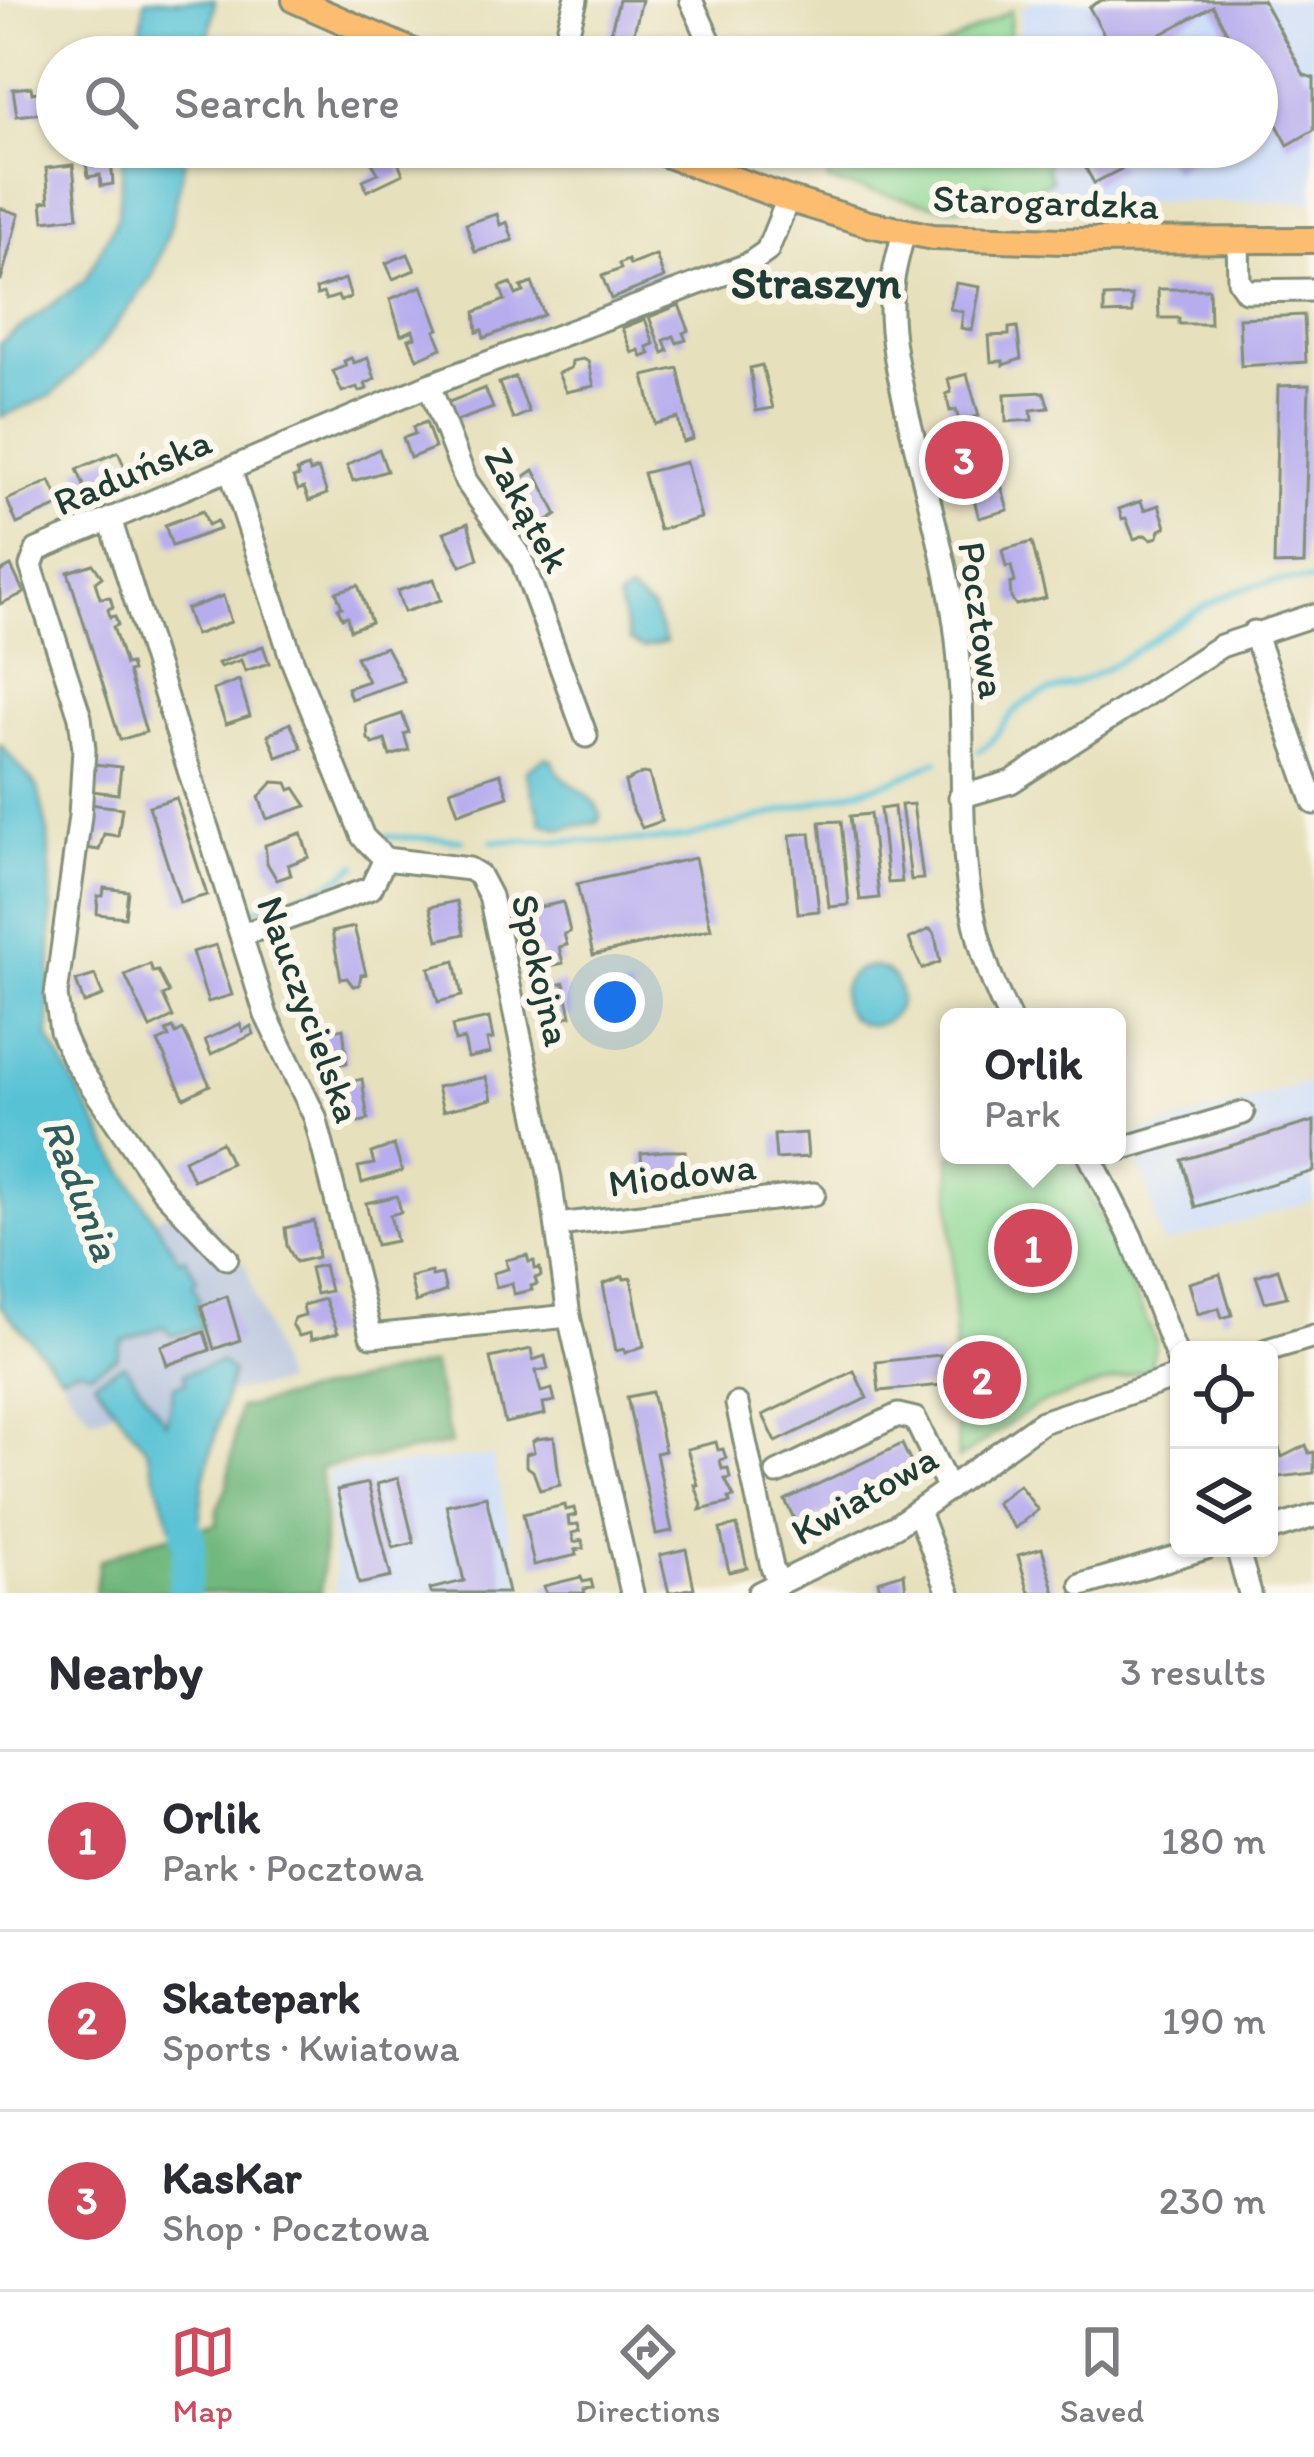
<!DOCTYPE html>
<meta charset="utf-8">
<style>
body{margin:0;font-family:Itim,sans-serif;background:#f7f7f7;color:#2b2b33}
.controls{position:absolute;right:36px;bottom:36px;display:grid;overflow:hidden;border-radius:18px;box-shadow:0 3px 9px #0004}
.controls button{width:108px;height:108px;display:grid;place-items:center;padding:0;border:0;border-bottom:3px solid #e1e1e2;background:#fff;color:#2b2b33;font:60px sans-serif}
.you{position:absolute;left:615px;top:1002px;width:42px;height:42px;margin:-30px;border:9px solid #fff;border-radius:50%;background:#1a73e8;box-shadow:0 0 0 18px #1a73e833}
.badge{display:grid;place-items:center;width:78px;height:78px;border-radius:50%;background:#d1495b;color:#fff;font-size:39px;font-weight:700}
.pin{position:absolute;translate:-50% -50%;border:6px solid #fff;box-shadow:0 3px 12px #0006}
.popup{position:absolute;left:940px;top:1008px;width:186px;height:156px;box-sizing:border-box;display:grid;place-content:center;border-radius:18px;background:#fff;filter:drop-shadow(0 3px 9px #0005);font-size:39px;white-space:nowrap;color:#7c7c81}
.popup b{font-size:45px;color:#2b2b33}
.popup::after{content:'';position:absolute;left:50%;top:100%;margin-left:-24px;border:24px solid transparent;border-top-color:#fff}
.list{margin:0;padding:0;list-style:none}
h2{display:flex;justify-content:space-between;align-items:center;height:156px;margin:0;padding:0 48px;font-size:51px}
h2 small{font-size:39px;font-weight:400;color:#7c7c81}
.list li{display:grid;grid-template-columns:78px 1fr auto;gap:36px;align-items:center;box-sizing:border-box;height:180px;padding:0 48px;border-top:3px solid #e1e1e2}
.list b{display:block;font-size:45px;white-space:nowrap}
.list p{margin:0;font-size:39px;white-space:nowrap;color:#7c7c81}
.list em{font-size:39px;font-style:normal;color:#7c7c81}
.icon{flex:none;width:66px;height:66px;fill:none;stroke:currentColor;stroke-width:2;stroke-linecap:round;stroke-linejoin:round}
.map{position:relative;flex:none;width:1314px;height:1593px;overflow:hidden}
.search{position:absolute;background:#fff;box-shadow:0 3px 9px #0004;left:36px;right:36px;top:36px;height:132px;display:flex;align-items:center;gap:30px;box-sizing:border-box;padding:0 42px;border-radius:66px;color:#7c7c81;font-size:45px}
.sheet{height:696px;background:#fff}
nav{display:flex;justify-content:space-around;align-items:center;box-sizing:border-box;height:168px;border-top:3px solid #e1e1e2;background:#fff;font-size:33px;color:#7c7c81}
nav a{display:grid;justify-items:center;gap:6px}
nav .on{color:#d1495b}
.map>svg:first-child{display:block}
</style>
<div class="map">
<svg width="1314" height="1593" viewBox="0 0 1314 1593">
<rect width="100%" height="100%" fill="#fbf7ec"/>
<filter id="ink" filterUnits="userSpaceOnUse"><feTurbulence type="fractalNoise" baseFrequency=".00833" numOctaves="2"/><feDisplacementMap in="SourceGraphic" scale="24" xChannelSelector="R" yChannelSelector="G"/><feConvolveMatrix kernelMatrix="1 2 1 2 8 2 1 2 1" color-interpolation-filters="sRGB"/></filter>
<filter id="wash" filterUnits="userSpaceOnUse"><feTurbulence type="fractalNoise" baseFrequency=".004" numOctaves="4" result="noise"/><feDisplacementMap in="SourceGraphic" scale="48" xChannelSelector="R" yChannelSelector="G"/><feGaussianBlur stdDeviation="2.7" result="paint"/><feColorMatrix in="noise" values="0 0 0 0 0 0 0 0 0 0 0 0 0 0 0 0 0 1.4 0 .05"/><feComposite in="paint" operator="in"/></filter>
<g filter="url(#wash)">
<rect width="100%" height="100%" fill="#e6e0bc"/>
<!-- built -->
<g fill="#cadcf9">
<polygon points="1037,0 1314,0 1314,202 1003,201 1008,147 1257,147 1257,57 1017,57 1021,7"/>
<polygon points="1314,1081 1314,1201 1163,1245 1131,1136"/>
<polygon points="492,1456 523,1593 336,1593 327,1472"/>
</g>
<!-- industrial -->
<polygon fill="#b7c5de" points="188,1198 246,1267 284,1383 227,1393 232,1371 184,1375 186,1382 166,1424 95,1380 115,1410 92,1419 65,1386 61,1375 122,1341 165,1326 195,1305 180,1261 155,1220"/>
<!-- green -->
<g fill="#8cd793" stroke="#568a64" stroke-width="3">
<polygon points="1011,10 1008,57 924,57"/>
<polygon points="822,147 1050,147 1046,168 1052,180 1024,194 985,184 987,206 946,208 829,182"/>
<polygon points="950,1155 1072,1155 1156,1342 1150,1368 1037,1405 958,1459"/>
</g>
<!-- forest -->
<polygon fill="#71b87d" stroke="#487a58" stroke-width="3" points="432,1364 451,1444 320,1468 325,1517 321,1593 95,1593 99,1561 146,1542 217,1524 217,1510 227,1486 239,1408"/>
<!-- water -->
<g fill="#59c2d5" stroke="#3c8084" stroke-width="3">
<polygon points="145,0 215,0 206,57 137,57"/>
<polygon points="124,147 188,147 170,228 153,275 96,352 51,396 0,417 0,343 85,280 118,217"/>
<polygon points="629,592 652,609 666,642 643,648 630,641 618,599"/>
<polygon points="0,744 38,788 48,833 52,910 49,1038 110,1148 179,1260 185,1257 197,1279 193,1284 200,1300 195,1305 203,1327 171,1336 164,1326 122,1341 117,1357 91,1372 79,1368 61,1375 0,1305"/>
<path d="M545,757L552,760C560,786 594,790 601,816L598,822L561,829L542,823L526,771Z"/>
<circle cx="871" cy="996" r="29"/>
<polygon points="220,1362 232,1371 204,1479 193,1574 176,1571 172,1529 147,1450 94,1381 124,1364 166,1423 174,1386 186,1382 184,1374"/>
</g>
<g fill="none" stroke-linecap="round" stroke-linejoin="round">
<!-- stream -->
<g stroke="#59c2d5" stroke-width="6">
<path d="M979,751C997,740 1004,719 1022,705C1041,691 1069,687 1090,677C1171,638 1215,573 1314,581"/>
<polyline points="380,836 462,840"/>
<polyline points="492,841 652,841 689,837 895,780 937,761"/>
<polyline points="250,911 328,885 357,865"/>
</g>
<!-- river -->
<polyline stroke="#59c2d5" stroke-width="33" points="183,1593 190,1547 187,1531"/>
</g>
<g id="blocks">
<!-- building -->
<g fill="#b6acee">
<polygon points="619,0 642,0 631,44 609,38"/>
<polygon points="1102,0 1263,0 1304,75 1314,78 1314,130 1288,145 1257,88 1257,57 1240,57 1213,6 1158,36 1170,57 1096,57 1112,49 1089,7"/>
<polygon points="31,87 32,93 57,89 57,111 17,116 13,89"/>
<polygon points="84,147 110,147 113,184 101,186 100,175 88,177"/>
<polygon points="380,147 392,147 403,174 367,191 363,180 378,173 367,154"/>
<polygon points="1074,147 1109,147 1121,169 1094,183"/>
<polygon points="1166,147 1209,147 1173,171 1163,154 1168,151"/>
<polygon points="73,165 78,217 44,221 42,202 49,201 46,168"/>
<polygon points="0,208 19,214 1,280 0,280"/>
<polygon points="497,214 500,225 507,222 513,240 475,252 466,224"/>
<polygon points="408,254 415,270 393,279 386,263"/>
<polygon points="656,255 664,278 611,299 602,276 621,269 619,264 628,260 630,265"/>
<polygon points="345,279 351,297 340,301 338,296 326,300 323,293 317,295 316,289"/>
<polygon points="511,283 516,295 524,292 521,287 532,283 544,315 484,338 482,330 477,332 475,312 505,300 500,287"/>
<polygon points="956,283 980,287 972,330 961,328 963,312 950,309"/>
<polygon points="422,286 439,329 435,331 442,348 417,359 409,339 415,337 413,330 401,335 390,299"/>
<polygon points="1158,289 1209,289 1210,324 1179,324 1179,318 1159,318"/>
<polygon points="1132,296 1132,313 1104,314 1104,297"/>
<polygon points="679,305 689,330 683,333 686,340 677,343 674,336 664,340 668,351 663,353 649,317"/>
<polygon points="1304,315 1306,362 1241,366 1239,318"/>
<polygon points="645,319 654,344 647,347 650,354 642,357 639,350 632,353 622,328"/>
<polygon points="1017,327 1021,359 1003,365 1003,361 991,362 989,336 1009,335 1009,328"/>
<polygon points="351,358 354,363 368,358 375,379 365,384 367,389 359,392 357,387 342,392 333,371 346,366 344,361"/>
<polygon points="583,359 588,361 594,386 566,392 558,373 571,368 572,361"/>
<polygon points="762,365 773,408 756,411 750,368"/>
<polygon points="678,368 693,439 683,442 678,418 655,424 644,376"/>
<polygon points="967,374 979,416 959,421 956,410 950,411 946,394 951,392 948,379"/>
<polygon points="515,377 529,412 513,419 499,383"/>
<polygon points="1309,385 1304,564 1274,565 1278,386"/>
<polygon points="485,388 493,408 454,422 446,403"/>
<polygon points="1044,392 1049,408 1031,410 1032,420 1006,422 1005,394"/>
<polygon points="426,422 435,448 410,458 403,438 415,434 413,427"/>
<polygon points="989,441 1008,510 979,518 960,449"/>
<polygon points="379,449 387,471 353,481 347,465"/>
<polygon points="118,452 125,468 107,473 110,483 87,493 77,469"/>
<polygon points="686,462 701,518 659,530 643,473"/>
<polygon points="308,467 310,472 318,469 327,494 309,501 304,488 298,490 293,478 299,476 297,471"/>
<polygon points="534,470 557,515 534,530 516,512 520,509 515,501 519,498 511,486"/>
<polygon points="50,481 61,505 17,524 7,500"/>
<polygon points="1141,501 1144,510 1159,505 1166,527 1160,530 1158,537 1151,539 1145,535 1134,539 1126,518 1122,519 1119,509"/>
<polygon points="203,511 208,525 217,521 220,529 172,546 165,525"/>
<polygon points="468,523 478,559 461,566 444,532"/>
<polygon points="1032,542 1046,598 1016,605 1011,598 1010,584 1015,582 1011,566 1006,567 1002,550"/>
<polygon points="93,564 102,577 95,582 100,598 110,597 113,607 108,609 110,617 115,616 118,625 113,627 125,665 130,664 132,671 128,672 146,732 120,740 68,572"/>
<polygon points="11,566 24,593 0,604 0,572"/>
<polygon points="434,579 441,600 404,612 397,591"/>
<polygon points="358,585 371,622 350,630 347,616 342,618 338,608 342,607 336,592"/>
<polygon points="223,596 231,622 195,635 186,609"/>
<polygon points="263,646 269,663 245,671 241,660 220,667 218,663"/>
<polygon points="386,647 404,681 351,699 347,688 368,681 356,657"/>
<polygon points="239,680 250,716 226,724 213,690"/>
<polygon points="402,714 409,732 404,734 409,750 390,756 385,740 373,744 368,739 367,726"/>
<polygon points="290,723 302,748 277,757 268,735"/>
<polygon points="94,764 121,767 118,794 91,791"/>
<polygon points="500,773 508,796 458,813 450,790"/>
<polygon points="643,773 649,774 662,821 642,828 630,804 625,782"/>
<polygon points="273,782 287,783 290,790 295,788 307,806 267,819 259,797"/>
<polygon points="176,798 207,895 180,903 149,806"/>
<polygon points="89,804 122,808 118,836 104,834 99,850 84,848"/>
<polygon points="913,804 923,879 911,880 901,805"/>
<polygon points="894,807 902,882 888,883 880,809"/>
<polygon points="870,814 879,898 860,900 850,816"/>
<polygon points="841,821 849,905 829,907 820,822"/>
<polygon points="301,833 309,857 288,865 291,875 277,880 267,863 265,845"/>
<polygon points="810,833 819,911 798,913 790,835"/>
<polygon points="695,858 711,929 593,955 577,884"/>
<polygon points="104,888 128,891 125,917 97,914 98,896 103,896"/>
<polygon points="457,901 464,934 438,940 430,907"/>
<polygon points="563,902 570,932 564,934 567,945 559,947 563,963 545,967 541,951 536,953 526,910"/>
<polygon points="354,927 366,974 361,975 359,985 353,986 347,978 341,979 332,932"/>
<polygon points="930,929 935,935 940,962 922,969 909,939"/>
<polygon points="216,945 232,995 208,1002 192,952"/>
<polygon points="455,961 462,996 438,1002 429,968"/>
<polygon points="150,964 153,972 158,971 169,993 163,996 173,1017 150,1028 125,975"/>
<polygon points="95,975 103,996 84,1003 76,981"/>
<polygon points="564,983 571,1016 545,1021 541,989"/>
<polygon points="631,988 635,1006 612,1011 608,993"/>
<polygon points="489,1018 493,1039 487,1040 490,1053 468,1058 464,1039 455,1041 452,1026"/>
<polygon points="240,1024 243,1031 251,1026 254,1034 211,1054 205,1040"/>
<polygon points="173,1028 176,1034 183,1030 210,1085 184,1098 158,1042 169,1037 166,1031"/>
<polygon points="343,1028 347,1063 330,1066 320,1033"/>
<polygon points="486,1077 492,1099 443,1111 437,1087"/>
<polygon points="362,1079 368,1120 350,1124 337,1085"/>
<polygon points="1314,1121 1314,1171 1195,1207 1182,1160"/>
<polygon points="806,1133 808,1157 776,1159 774,1135"/>
<polygon points="221,1142 231,1163 193,1180 184,1160"/>
<polygon points="394,1145 402,1171 362,1183 358,1167 374,1164 371,1153"/>
<polygon points="665,1151 685,1151 687,1175 643,1182 641,1153"/>
<polygon points="397,1196 401,1212 390,1215 396,1241 376,1245 366,1203"/>
<polygon points="314,1221 318,1257 296,1262 287,1246 285,1228"/>
<polygon points="527,1255 529,1262 534,1261 535,1269 540,1268 541,1276 535,1278 537,1284 531,1286 532,1290 514,1294 512,1283 496,1287 493,1273 508,1269 506,1260"/>
<polygon points="324,1265 330,1291 316,1294 310,1268"/>
<polygon points="1278,1269 1287,1297 1265,1302 1256,1276"/>
<polygon points="431,1272 432,1276 442,1274 446,1291 416,1302 410,1277"/>
<polygon points="1220,1274 1232,1315 1222,1318 1219,1308 1198,1314 1189,1283"/>
<polygon points="623,1276 624,1279 631,1278 644,1346 625,1353 624,1349 616,1351 603,1284"/>
<polygon points="227,1296 240,1340 214,1349 201,1306"/>
<polygon points="325,1299 338,1333 311,1340 310,1333 299,1336 292,1324 294,1318 305,1315 303,1305"/>
<polygon points="204,1332 210,1350 167,1365 161,1346"/>
<polygon points="531,1349 533,1360 545,1356 548,1369 536,1371 539,1385 541,1392 552,1389 555,1401 543,1403 545,1414 505,1423 490,1358"/>
<polygon points="940,1355 943,1385 879,1391 876,1362"/>
<polygon points="854,1371 867,1398 776,1442 763,1415"/>
<polygon points="652,1392 665,1451 656,1453 672,1531 656,1534 627,1397"/>
<polygon points="554,1437 560,1485 540,1490 533,1471 526,1466 526,1454 534,1452 532,1442 536,1439"/>
<polygon points="716,1442 718,1450 723,1449 726,1458 720,1460 722,1469 728,1468 730,1478 725,1479 734,1497 729,1498 730,1503 700,1510 702,1505 695,1485 698,1485 687,1449"/>
<polygon points="902,1444 915,1471 798,1527 785,1500"/>
<polygon points="1306,1445 1309,1453 1314,1452 1314,1473 1269,1478 1269,1451 1279,1448 1282,1457"/>
<polygon points="398,1478 414,1543 393,1548 377,1484"/>
<polygon points="368,1483 391,1577 359,1584 337,1490"/>
<polygon points="1019,1485 1038,1510 1015,1528 996,1503"/>
<polygon points="486,1496 508,1593 431,1593 430,1589 464,1581 446,1505"/>
<polygon points="565,1505 566,1510 574,1508 576,1515 568,1517 569,1525 578,1524 580,1531 572,1533 574,1542 582,1540 584,1548 575,1550 577,1555 534,1565 523,1514"/>
<polygon points="737,1525 747,1568 729,1572 720,1529"/>
<polygon points="1042,1548 1055,1593 1029,1593 1018,1555"/>
<polygon points="686,1549 694,1588 669,1593 660,1555"/>
<polygon points="904,1573 906,1593 881,1593 878,1581"/>
<polygon points="581,1577 583,1582 591,1580 593,1588 584,1589 585,1593 546,1593 544,1586"/>
</g>
</g>
</g>
<g filter="url(#ink)">
<use href="#blocks" fill-opacity="0" stroke="#828e78" stroke-width="3"/>
<g fill="none" stroke-linecap="round" stroke-linejoin="round">
<!-- minor casing -->
<g stroke="#828e78" stroke-width="27">
<g id="minor">
<polyline points="691,0 717,57"/>
<polyline points="561,57 576,0"/>
<path d="M904,232C898,255 891,279 891,303C890,339 899,376 907,411C923,481 945,553 955,624C974,762 940,884 1009,1017"/>
<polyline points="1238,241 1239,281 1246,291 1314,290"/>
<polyline points="429,385 466,481 521,558 586,736"/>
<polyline points="230,469 292,660 363,837 385,859 469,869 479,875 490,896 550,1178 569,1316 632,1593"/>
<polyline points="110,519 266,1015 315,1117 371,1336 569,1316"/>
<polyline points="1254,632 1314,803"/>
<polyline points="960,797 1011,782 1221,646 1314,615"/>
<polyline points="242,935 371,888 385,859"/>
<polyline points="1117,1150 1243,1113"/>
<polyline points="1089,1155 1131,1237 1179,1362"/>
<polyline points="558,1225 814,1194"/>
<polyline points="227,1258 163,1191 74,1060 61,1031 56,995 80,816 84,749 80,717 31,566 37,550 429,385 747,265 767,251 788,199"/>
<polyline points="1267,1350 1314,1336"/>
<polyline points="737,1404 772,1567 779,1584"/>
<polyline points="777,1473 898,1415 915,1419 949,1489"/>
<polyline points="918,1511 949,1593"/>
<polyline points="1269,1530 1314,1516"/>
<polyline points="1237,1548 1250,1593"/>
<polyline points="1082,1585 1206,1548"/>
<polyline points="759,1593 896,1526 1042,1422 1179,1376"/>
</g>
</g>
<!-- major casing -->
<g stroke="#828e78" stroke-width="30">
<g id="major">
<polyline points="295,0 425,57"/>
<polyline points="646,147 788,199 869,224 933,237 1064,241 1314,240"/>
</g>
</g>
<!-- minor -->
<use href="#minor" stroke="#fff" stroke-width="21"/>
<!-- major -->
<use href="#major" stroke="#fcbd6f" stroke-width="24"/>
</g>
</g>
<g text-anchor="middle" stroke-width="12" stroke-linejoin="round" paint-order="stroke">
<!-- street labels -->
<g font-size="39" fill="#1f3d34" stroke="#fbf7ec">
<text transform="translate(1046 201) rotate(2)" y="14">Starogardzka</text>
<text transform="translate(132 471) rotate(-23)" y="14">Raduńska</text>
<text transform="translate(528 509) rotate(61)" y="14">Zakątek</text>
<text transform="translate(983 620) rotate(82)" y="14">Pocztowa</text>
<text transform="translate(542 970) rotate(77)" y="14">Spokojna</text>
<text transform="translate(310 1009) rotate(70)" y="14">Nauczycielska</text>
<text transform="translate(682 1174) rotate(-7)" y="14">Miodowa</text>
<text transform="translate(864 1494) rotate(-30)" y="14">Kwiatowa</text>
</g>
<!-- water labels -->
<g font-size="42" font-style="italic" fill="#2e5e5c" stroke="#fbf7ec">
<text transform="translate(82 1189) rotate(69)" y="15">Radunia</text>
</g>
<!-- quarter labels -->
<g font-size="45" font-weight="bold" fill="#1f3d34" stroke="#fbf7ec">
<text x="816" y="298">Straszyn</text>
</g>
</g>
</svg>
<div class="controls">
<button><svg class="icon" aria-label="locate" viewBox="0 0 24 24"><circle cx="12" cy="12" r="6"/><path d="M12 2v4M12 18v4M2 12h4M18 12h4"/></svg></button>
<button><svg class="icon" aria-label="layers" viewBox="0 0 24 24"><path d="M12 4l9 5-9 5-9-5zM3 14l9 5 9-5"/></svg></button>
</div>
<div class="you"></div>
<div class="pin badge" style="left:1033px;top:1248px">1</div>
<div class="popup"><b>Orlik</b>Park</div>
<div class="pin badge" style="left:982px;top:1380px">2</div>
<div class="pin badge" style="left:964px;top:460px">3</div>
<div class="search"><svg class="icon" aria-label="search" viewBox="0 0 24 24"><circle cx="10" cy="10" r="6"/><path d="M15 15l6 6"/></svg>Search here</div>
</div>
<section class="sheet">
<h2>Nearby<small>3 results</small></h2>
<ul class="list">
<li><span class="badge">1</span><div><b>Orlik</b><p>Park · Pocztowa</p></div><em>180 m</em></li>
<li><span class="badge">2</span><div><b>Skatepark</b><p>Sports · Kwiatowa</p></div><em>190 m</em></li>
<li><span class="badge">3</span><div><b>KasKar</b><p>Shop · Pocztowa</p></div><em>230 m</em></li>
</ul>
</section>
<nav>
<a class="on"><svg class="icon" aria-label="map" viewBox="0 0 24 24"><path d="M3 6l6-2 6 2 6-2v14l-6 2-6-2-6 2zM9 4v14M15 6v14"/></svg>Map</a>
<a><svg class="icon" aria-label="directions" viewBox="0 0 24 24"><path d="M12 3l9 9-9 9-9-9zM9 14v-3h6M13 9l2 2-2 2"/></svg>Directions</a>
<a><svg class="icon" aria-label="saved" viewBox="0 0 24 24"><path d="M7 4h10v16l-5-4-5 4z"/></svg>Saved</a>
</nav>
